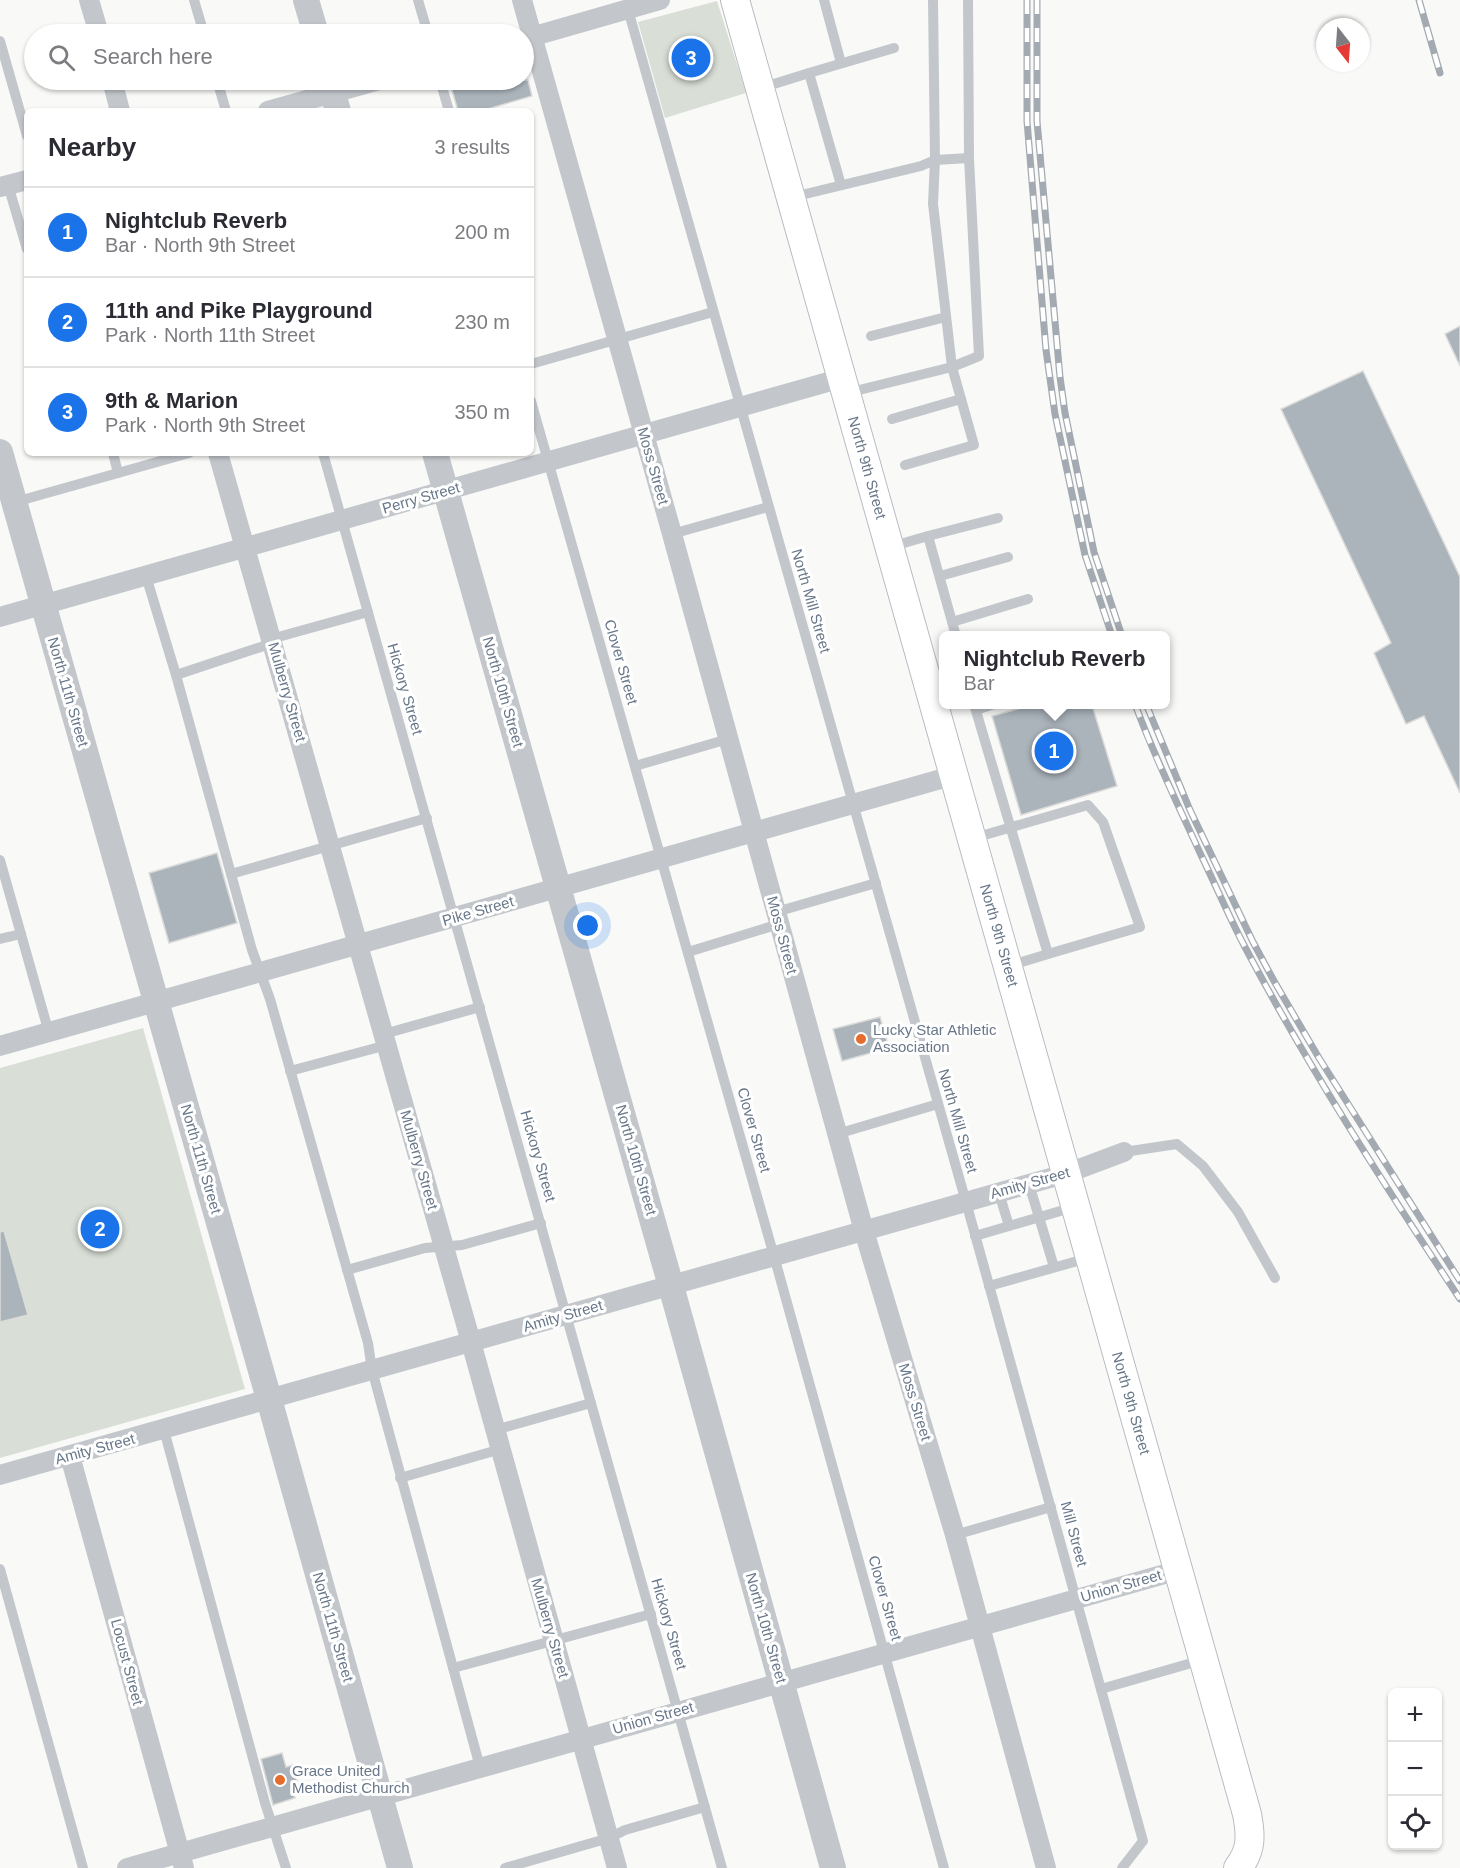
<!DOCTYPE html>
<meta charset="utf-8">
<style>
body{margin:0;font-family:Arial,sans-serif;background:#f7f7f7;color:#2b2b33}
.controls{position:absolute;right:18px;bottom:18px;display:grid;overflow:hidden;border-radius:9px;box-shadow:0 2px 4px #0004}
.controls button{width:54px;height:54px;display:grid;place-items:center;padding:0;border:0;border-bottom:2px solid #e1e1e2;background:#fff;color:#2b2b33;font:30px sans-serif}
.compass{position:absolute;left:1316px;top:18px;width:54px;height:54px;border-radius:50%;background:#fff;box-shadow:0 2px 4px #0004;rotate:163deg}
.you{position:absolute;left:588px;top:926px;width:21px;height:21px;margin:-15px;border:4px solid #fff;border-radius:50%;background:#1a73e8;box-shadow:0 0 0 9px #1a73e833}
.badge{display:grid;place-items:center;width:39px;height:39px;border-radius:50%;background:#1a73e8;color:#fff;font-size:20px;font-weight:700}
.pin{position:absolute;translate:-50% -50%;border:3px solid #fff;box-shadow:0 2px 6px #0006}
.popup{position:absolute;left:939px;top:631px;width:231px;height:78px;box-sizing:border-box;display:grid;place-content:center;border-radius:9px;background:#fff;filter:drop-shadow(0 2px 4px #0005);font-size:20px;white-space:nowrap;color:#7c7c81}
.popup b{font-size:22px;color:#2b2b33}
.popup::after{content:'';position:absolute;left:50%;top:100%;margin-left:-12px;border:12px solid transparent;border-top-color:#fff}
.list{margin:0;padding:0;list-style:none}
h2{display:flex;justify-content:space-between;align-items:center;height:78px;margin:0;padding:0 24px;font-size:26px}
h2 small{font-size:20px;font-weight:400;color:#7c7c81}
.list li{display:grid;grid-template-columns:39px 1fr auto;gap:18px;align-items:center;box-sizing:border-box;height:90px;padding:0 24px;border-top:2px solid #e1e1e2}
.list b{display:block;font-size:22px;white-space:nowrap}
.list p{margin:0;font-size:20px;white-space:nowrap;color:#7c7c81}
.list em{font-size:20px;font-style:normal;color:#7c7c81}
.icon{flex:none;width:33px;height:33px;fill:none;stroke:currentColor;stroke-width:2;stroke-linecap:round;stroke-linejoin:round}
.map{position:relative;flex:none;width:1460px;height:1868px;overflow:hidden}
.search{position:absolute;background:#fff;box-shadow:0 2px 4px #0004;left:24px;top:24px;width:510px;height:66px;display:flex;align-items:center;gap:15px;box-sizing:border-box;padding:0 21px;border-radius:33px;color:#7c7c81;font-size:22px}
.panel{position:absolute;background:#fff;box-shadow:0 2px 4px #0004;left:24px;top:108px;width:510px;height:348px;border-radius:9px}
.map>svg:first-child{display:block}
</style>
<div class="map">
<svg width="1460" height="1868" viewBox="0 0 1460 1868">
<rect width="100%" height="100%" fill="#f9faf8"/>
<!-- green -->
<g fill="#d9dfd7">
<polygon points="717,1 746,93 665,118 638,22"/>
<polygon points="143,1028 245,1389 0,1458 0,1068"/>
</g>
<!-- building -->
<g fill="#abb3bb" stroke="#dbdcda" stroke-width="1.5">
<polygon points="475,80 528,80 532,96 481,111 458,111 451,87"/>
<polygon points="1460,326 1460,366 1445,334"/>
<polygon points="1363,371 1460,577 1460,793 1424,716 1406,724 1374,653 1391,643 1281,409"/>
<polygon points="1032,705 1092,705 1117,786 1021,815 992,716"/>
<polygon points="217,853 237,923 169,943 149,873"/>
<polygon points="880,1017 889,1048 842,1061 833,1029"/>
<polygon points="4,1231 28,1315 0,1322 0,1232"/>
<polygon points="282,1753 286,1767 293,1765 300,1792 294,1794 295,1798 273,1805 261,1759"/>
</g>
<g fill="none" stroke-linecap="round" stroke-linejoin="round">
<!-- secondary casing -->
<g stroke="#b8bcc2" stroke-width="30">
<g id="secondary">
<path id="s1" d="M735,0L1247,1814C1251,1835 1252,1850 1238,1868"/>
</g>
</g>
<!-- service -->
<g stroke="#c3c7cc" stroke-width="10">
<polyline points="194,0 204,34"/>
<polyline points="418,0 428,34"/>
<polyline points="824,0 841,63"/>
<polyline points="933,0 935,160 969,158"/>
<polyline points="627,6 966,1202 1143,1841 1122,1868"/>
<polyline points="0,41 27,136"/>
<polyline points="217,80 226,111"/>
<polyline points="440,80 449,111"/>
<polyline points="761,88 809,73"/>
<polyline points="8,185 27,249"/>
<polyline points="841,185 809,73 894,48"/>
<polyline points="793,197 921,166 935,160 933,204 952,367 979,356 969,158 968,0"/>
<polyline points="871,336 946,317"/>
<polyline points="531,364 713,312"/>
<polyline points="847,393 952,367 974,445 905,465"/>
<polyline points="531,401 774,1256 944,1868"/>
<polyline points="892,419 961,399"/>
<polyline points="113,453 118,473"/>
<polyline points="323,453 722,1868"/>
<polyline points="15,502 189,453"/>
<polyline points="672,534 768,507"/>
<polyline points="928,536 998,518"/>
<polyline points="890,547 928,536 956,636"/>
<polyline points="146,576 176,675 252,950 270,999 368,1343 372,1370 480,1767"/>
<polyline points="940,576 1008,557"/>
<polyline points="952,622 1028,599"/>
<polyline points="271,639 368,612"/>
<polyline points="176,675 273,643"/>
<polyline points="974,704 1048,954 1009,966"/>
<polyline points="976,710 994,704"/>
<polyline points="635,766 728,739"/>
<polyline points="974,838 1088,805 1103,822 1140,927 1048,954"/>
<polyline points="0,860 49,1033"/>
<polyline points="231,874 427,818"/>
<polyline points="776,912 876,883"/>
<polyline points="0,939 21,934"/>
<polyline points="688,952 779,924"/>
<polyline points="384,1034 480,1007"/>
<polyline points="290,1071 387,1045"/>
<polyline points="837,1134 938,1104"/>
<polyline points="1124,1152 1177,1144 1203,1166 1238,1212 1275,1278"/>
<polyline points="1029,1184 1054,1267"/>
<polyline points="999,1193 1009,1226"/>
<polyline points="975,1236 1074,1207"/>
<polyline points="347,1270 425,1248 462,1245 541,1223"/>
<polyline points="989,1286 1088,1258"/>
<polyline points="164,1430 265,1803 286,1868"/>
<polyline points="495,1430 591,1403"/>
<polyline points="400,1478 501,1449"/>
<polyline points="955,1535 1051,1507"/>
<polyline points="0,1569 83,1868"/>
<polyline points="453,1668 651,1614"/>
<polyline points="1101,1689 1202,1660"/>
<polyline points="505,1868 609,1838 625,1830 705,1807"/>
</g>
<!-- minor -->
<g stroke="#c3c7cc" stroke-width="20">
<polyline points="89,0 99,34"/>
<polyline points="522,0 672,534 864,1231 955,1535 1046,1868"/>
<polyline points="524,39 660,0"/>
<polyline points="112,80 120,111"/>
<polyline points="268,111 379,80"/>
<polyline points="0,187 27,180"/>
<polyline points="218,453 471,1342 617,1868"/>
<polyline points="0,617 842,378"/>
<polyline points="0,1046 955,775"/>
<polyline points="70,1456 184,1868"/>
<polyline points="0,1475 1068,1173 1124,1152"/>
<polyline points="127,1868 1179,1570"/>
</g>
<!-- tertiary -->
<g stroke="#c3c7cc" stroke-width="26">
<polyline points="306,0 316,34"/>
<polyline points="329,80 338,111"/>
<polyline points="0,452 269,1399 400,1868"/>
<polyline points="435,453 671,1286 833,1868"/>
</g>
<!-- secondary -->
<use href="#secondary" stroke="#fff" stroke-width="28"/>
<!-- rail casing -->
<g stroke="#a4aab1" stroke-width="7">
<g id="rail">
<polyline points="1027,0 1027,121 1046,350 1055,414 1085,555 1112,636"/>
<polyline points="1037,0 1037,121 1060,377 1065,413 1094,552 1122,636"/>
<polyline points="1419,0 1440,73"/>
<path d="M1135,704C1154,756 1178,805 1201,855C1216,886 1230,919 1246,949C1310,1070 1385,1186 1460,1299"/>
<polyline points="1146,704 1190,810 1253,942 1274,981 1319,1058 1460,1281"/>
</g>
</g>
<!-- rail -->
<use href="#rail" stroke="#fff" stroke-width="4.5" stroke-dasharray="14" stroke-linecap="butt"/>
</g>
<!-- markers -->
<g fill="#e56c2c" stroke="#fff" stroke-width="2">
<circle cx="861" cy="1039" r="6"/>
<circle cx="280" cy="1780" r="6"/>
</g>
<g text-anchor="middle" stroke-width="6" stroke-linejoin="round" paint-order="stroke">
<!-- street labels -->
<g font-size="15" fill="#687789" stroke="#fff">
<text transform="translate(653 466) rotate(74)" y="5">Moss Street</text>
<text dy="5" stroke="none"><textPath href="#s1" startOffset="486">North 9th Street</textPath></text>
<text transform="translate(421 498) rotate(-16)" y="5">Perry Street</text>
<text transform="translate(811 601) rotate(74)" y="5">North Mill Street</text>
<text transform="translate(621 662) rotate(74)" y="5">Clover Street</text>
<text transform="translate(405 689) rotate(74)" y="5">Hickory Street</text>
<text transform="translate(68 692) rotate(74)" y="5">North 11th Street</text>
<text transform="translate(287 692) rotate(74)" y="5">Mulberry Street</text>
<text transform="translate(503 692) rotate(74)" y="5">North 10th Street</text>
<text transform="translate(478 911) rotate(-16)" y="5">Pike Street</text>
<text dy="5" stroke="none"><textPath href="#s1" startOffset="972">North 9th Street</textPath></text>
<text transform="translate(782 935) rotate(75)" y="5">Moss Street</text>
<text transform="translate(958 1121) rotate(74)" y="5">North Mill Street</text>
<text transform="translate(754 1130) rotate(74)" y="5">Clover Street</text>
<text transform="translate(538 1156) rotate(74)" y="5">Hickory Street</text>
<text transform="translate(201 1159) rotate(74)" y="5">North 11th Street</text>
<text transform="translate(419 1160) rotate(74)" y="5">Mulberry Street</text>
<text transform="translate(636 1160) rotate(74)" y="5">North 10th Street</text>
<text transform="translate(1030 1183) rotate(-16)" y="5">Amity Street</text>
<text transform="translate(563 1316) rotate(-16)" y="5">Amity Street</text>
<text transform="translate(915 1402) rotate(73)" y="5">Moss Street</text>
<text dy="5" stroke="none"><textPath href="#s1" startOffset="1458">North 9th Street</textPath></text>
<text transform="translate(95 1449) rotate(-15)" y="5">Amity Street</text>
<text transform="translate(1074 1534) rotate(75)" y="5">Mill Street</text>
<text transform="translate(1121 1586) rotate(-16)" y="5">Union Street</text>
<text transform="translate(885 1598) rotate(74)" y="5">Clover Street</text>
<text transform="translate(669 1624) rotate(74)" y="5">Hickory Street</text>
<text transform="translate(333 1627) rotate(74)" y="5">North 11th Street</text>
<text transform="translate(550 1628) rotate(74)" y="5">Mulberry Street</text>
<text transform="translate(766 1628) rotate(74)" y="5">North 10th Street</text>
<text transform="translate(127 1662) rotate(75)" y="5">Locust Street</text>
<text transform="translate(653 1718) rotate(-16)" y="5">Union Street</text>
</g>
<!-- poi labels -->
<g font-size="15" fill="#687789" stroke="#fff" text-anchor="start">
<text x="873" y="1035">Lucky Star Athletic<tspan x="873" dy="17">Association</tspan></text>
<text x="292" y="1776">Grace United<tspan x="292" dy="17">Methodist Church</tspan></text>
</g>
</g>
</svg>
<div class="controls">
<button>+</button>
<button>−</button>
<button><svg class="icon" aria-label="locate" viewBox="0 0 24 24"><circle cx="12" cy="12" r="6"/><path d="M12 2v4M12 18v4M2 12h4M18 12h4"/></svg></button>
</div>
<svg class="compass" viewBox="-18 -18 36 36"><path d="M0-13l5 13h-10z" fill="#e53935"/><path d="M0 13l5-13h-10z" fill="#7c7c81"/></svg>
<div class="you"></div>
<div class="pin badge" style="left:1054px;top:751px">1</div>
<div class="popup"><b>Nightclub Reverb</b>Bar</div>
<div class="pin badge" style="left:100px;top:1229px">2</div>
<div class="pin badge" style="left:691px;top:58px">3</div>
<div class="search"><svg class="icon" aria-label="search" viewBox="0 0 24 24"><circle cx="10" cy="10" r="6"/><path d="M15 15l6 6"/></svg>Search here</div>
<section class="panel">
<h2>Nearby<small>3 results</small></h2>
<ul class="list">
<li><span class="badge">1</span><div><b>Nightclub Reverb</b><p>Bar · North 9th Street</p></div><em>200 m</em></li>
<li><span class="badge">2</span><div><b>11th and Pike Playground</b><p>Park · North 11th Street</p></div><em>230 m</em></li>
<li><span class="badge">3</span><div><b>9th &amp; Marion</b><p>Park · North 9th Street</p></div><em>350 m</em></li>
</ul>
</section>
</div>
